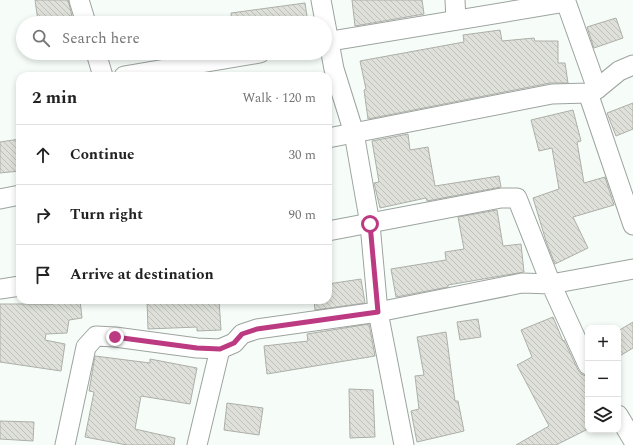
<!DOCTYPE html>
<meta charset="utf-8">
<style>
body{margin:0;font-family:Spectral,serif;background:#f2f2f2;color:#222}
.controls{position:absolute;right:12px;bottom:12px;display:grid;overflow:hidden;border-radius:8px;box-shadow:0 2px 6px #0003}
.controls button{width:36px;height:36px;display:grid;place-items:center;padding:0;border:0;border-bottom:1px solid #e0e0e0;background:#fff;color:#222;font:20px sans-serif}
.stop{position:absolute;width:12px;height:12px;margin:-9px;border:3px solid #bc3a82;border-radius:50%;background:#fff}
.stop.end{background:#bc3a82;border-color:#fff;box-shadow:0 1px 4px #0008}
.list{margin:0;padding:0;list-style:none}
h2{display:flex;justify-content:space-between;align-items:center;height:52px;margin:0;padding:0 16px;font-size:17px}
h2 small{font-size:13px;font-weight:400;color:#767676}
.list li{display:grid;grid-template-columns:26px 1fr auto;gap:12px;align-items:center;box-sizing:border-box;height:60px;padding:0 16px;border-top:1px solid #e0e0e0}
.list b{display:block;font-size:15px;white-space:nowrap}
.list em{font-size:13px;font-style:normal;color:#767676}
.icon{flex:none;width:22px;height:22px;fill:none;stroke:currentColor;stroke-width:2;stroke-linecap:round;stroke-linejoin:round}
.map{position:relative;flex:none;width:633px;height:445px;overflow:hidden}
.search{position:absolute;background:#fff;box-shadow:0 2px 6px #0003;left:16px;top:16px;width:316px;height:44px;display:flex;align-items:center;gap:10px;box-sizing:border-box;padding:0 14px;border-radius:22px;color:#767676;font-size:15px}
.panel{position:absolute;background:#fff;box-shadow:0 2px 6px #0003;left:16px;top:72px;width:316px;height:232px;border-radius:12px}
.map>svg:first-child{display:block}
</style>
<div class="map">
<svg width="633" height="445" viewBox="0 0 633 445">
<defs>
<pattern id="building-back-hatch" width="6" height="6" patternUnits="userSpaceOnUse"><rect width="6" height="6" fill="#dee0d9"/><path d="M-1 5l2 2M0 0l6 6M5-1l2 2" fill="none" stroke="#bec0ba"/></pattern>
</defs>
<rect width="100%" height="100%" fill="#f6fdf8"/>
<!-- building -->
<g fill="url(#building-back-hatch)" stroke="#adafa9">
<polygon points="35,0 68,0 72,16 38,21"/>
<polygon points="352,0 422,0 424,14 355,26"/>
<polygon points="305,3 308,23 232,23 231,13"/>
<polygon points="616,18 623,38 594,48 587,27"/>
<polygon points="500,30 502,41 534,38 535,41 558,41 558,63 565,63 568,83 550,83 368,119 364,90 366,89 360,61 464,42 463,35"/>
<polygon points="633,103 633,129 616,136 607,113"/>
<polygon points="573,110 581,141 577,142 584,183 605,177 614,205 573,217 588,248 555,264 546,241 533,198 559,189 552,148 539,151 531,120"/>
<polygon points="408,134 410,150 428,147 435,186 499,176 501,187 427,201 426,198 380,208 374,183 379,182 372,141"/>
<polygon points="20,139 20,171 0,173 0,142"/>
<polygon points="497,210 503,246 521,244 524,272 448,285 448,287 396,297 391,269 446,260 445,252 464,249 458,217"/>
<polygon points="361,279 365,303 315,310 314,300 328,300 328,284"/>
<polygon points="52,300 80,300 82,318 69,320 67,333 46,334 45,340 65,344 61,371 0,362 0,304 52,304"/>
<polygon points="147,300 219,300 221,330 197,331 197,327 148,329"/>
<polygon points="553,317 563,341 564,340 578,370 581,374 588,377 588,429 556,445 516,445 549,426 517,365 532,357 521,330"/>
<polygon points="478,319 481,337 460,340 457,322"/>
<polygon points="633,322 633,348 618,357 618,331"/>
<polygon points="369,324 375,356 267,374 264,346 308,341 307,334"/>
<polygon points="446,332 455,401 458,401 464,431 417,442 411,411 419,409 415,376 424,375 417,337"/>
<polygon points="95,356 150,363 150,359 197,368 190,404 141,396 135,429 175,438 174,445 127,445 85,437 94,392 89,391"/>
<polygon points="349,389 373,390 375,437 350,438"/>
<polygon points="227,403 263,408 259,435 224,430"/>
<polygon points="0,421 34,422 33,441 0,439"/>
</g>
<g fill="none" stroke-linecap="round" stroke-linejoin="round">
<!-- street casing -->
<g stroke="#9da49f" stroke-width="21">
<g id="street">
<polyline points="79,0 86,23"/>
<polyline points="321,0 334,69 354,133 370,224 378,312 404,445"/>
<polyline points="455,0 456,20"/>
<polyline points="325,42 566,2 597,89"/>
<polyline points="96,53 103,76"/>
<polyline points="124,76 260,53"/>
<polyline points="588,93 633,225"/>
<polyline points="328,138 552,94 588,93 597,89 619,71 633,65"/>
<polyline points="0,199 20,195"/>
<polyline points="328,231 501,198 517,198 551,284 633,269"/>
<polyline points="0,289 20,286"/>
<polyline points="618,415 633,440"/>
<polyline points="65,445 86,347 96,336 115,337 197,348 220,349 234,343 242,334 257,329 378,312 522,283 551,284 588,365"/>
<polyline points="197,445 220,349"/>
</g>
</g>
<!-- street -->
<use href="#street" stroke="#fff" stroke-width="19"/>
</g>
<g fill="none" stroke-linecap="round" stroke-linejoin="round">
<!-- route -->
<polyline stroke="#bc3a82" stroke-width="5" points="115,337 197,348 220,349 234,343 242,334 257,329 378,312 370,224"/>
</g>
</svg>
<div class="controls">
<button>+</button>
<button>−</button>
<button><svg class="icon" aria-label="layers" viewBox="0 0 24 24"><path d="M12 4l9 5-9 5-9-5zM3 14l9 5 9-5"/></svg></button>
</div>
<div class="stop" style="left:370px;top:224px"></div>
<div class="stop end" style="left:115px;top:337px"></div>
<div class="search"><svg class="icon" aria-label="search" viewBox="0 0 24 24"><circle cx="10" cy="10" r="6"/><path d="M15 15l6 6"/></svg>Search here</div>
<section class="panel">
<h2>2 min<small>Walk · 120 m</small></h2>
<ul class="list">
<li><svg class="icon" aria-label="ahead" viewBox="0 0 24 24"><path d="M12 20V5M6 11l6-6 6 6"/></svg><div><b>Continue</b></div><em>30 m</em></li>
<li><svg class="icon" aria-label="right" viewBox="0 0 24 24"><path d="M7 20v-9h11M14 6l5 5-5 5"/></svg><div><b>Turn right</b></div><em>90 m</em></li>
<li><svg class="icon" aria-label="arrive" viewBox="0 0 24 24"><path d="M6 21V4h12l-3 4 3 4H6"/></svg><div><b>Arrive at destination</b></div></li>
</ul>
</section>
</div>
